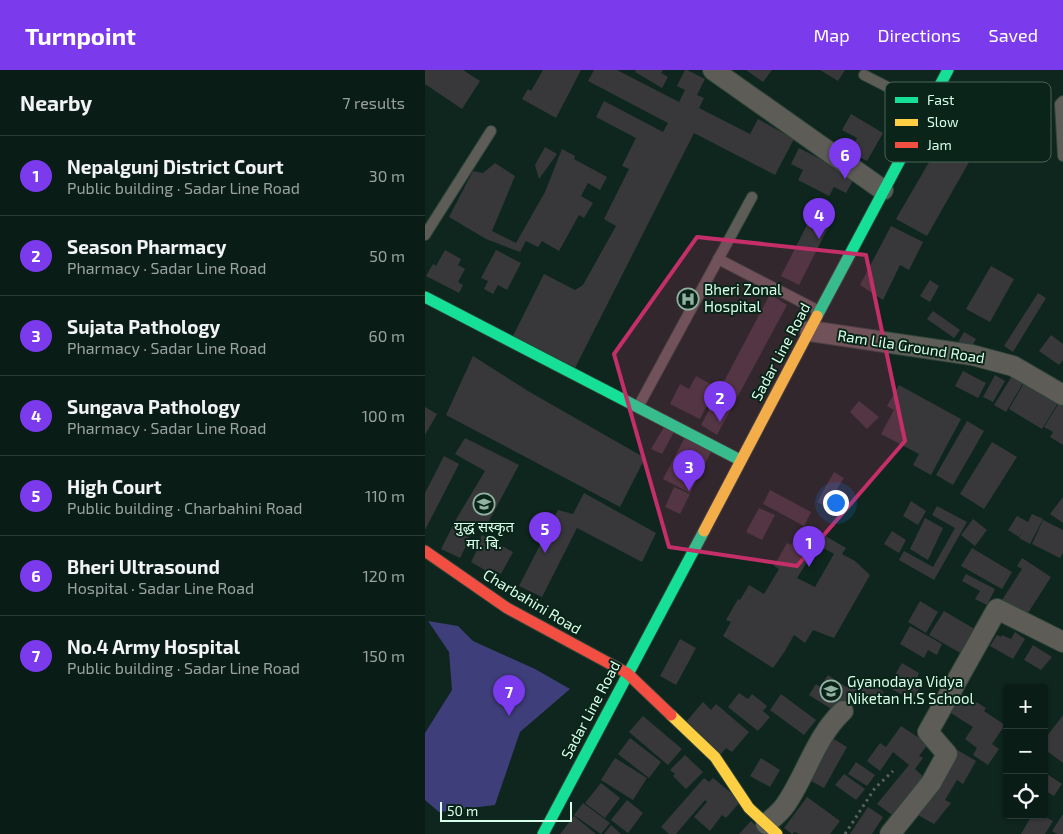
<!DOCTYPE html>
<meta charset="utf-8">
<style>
body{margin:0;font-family:"Exo 2","Noto Sans Devanagari",sans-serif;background:#182923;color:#f1f3f6}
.controls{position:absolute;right:15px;bottom:15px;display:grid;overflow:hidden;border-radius:5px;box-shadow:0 1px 4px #0004}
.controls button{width:45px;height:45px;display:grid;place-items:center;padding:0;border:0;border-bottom:1px solid #2a3a35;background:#0a1c16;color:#f1f3f6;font:25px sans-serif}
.scale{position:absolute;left:15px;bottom:12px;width:132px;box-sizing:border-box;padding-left:5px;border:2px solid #d7fee9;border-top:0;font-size:14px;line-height:18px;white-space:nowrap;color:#d7fee9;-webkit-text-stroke:4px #0b2419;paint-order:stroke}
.you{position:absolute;left:410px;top:432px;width:18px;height:18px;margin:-12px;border:4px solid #fff;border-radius:50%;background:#1a73e8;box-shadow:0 0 0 8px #1a73e833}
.badge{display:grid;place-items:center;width:32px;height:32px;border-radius:50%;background:#7c3aed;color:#fff;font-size:16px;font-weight:700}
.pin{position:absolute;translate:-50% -41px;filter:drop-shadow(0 1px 2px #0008)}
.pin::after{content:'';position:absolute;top:26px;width:18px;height:15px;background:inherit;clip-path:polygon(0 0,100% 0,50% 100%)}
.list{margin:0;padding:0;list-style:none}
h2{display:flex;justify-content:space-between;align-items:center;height:65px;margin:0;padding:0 20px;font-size:21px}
h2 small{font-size:16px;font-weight:400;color:#99a1a1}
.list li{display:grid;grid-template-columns:32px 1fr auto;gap:15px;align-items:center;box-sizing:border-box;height:80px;padding:0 20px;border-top:1px solid #2a3a35}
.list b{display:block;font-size:19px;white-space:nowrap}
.list p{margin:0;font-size:16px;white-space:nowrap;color:#99a1a1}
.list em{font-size:16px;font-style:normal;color:#99a1a1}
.icon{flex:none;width:28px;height:28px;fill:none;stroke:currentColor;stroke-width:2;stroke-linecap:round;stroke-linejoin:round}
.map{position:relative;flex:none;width:638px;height:764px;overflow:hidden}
header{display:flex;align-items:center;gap:30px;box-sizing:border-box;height:70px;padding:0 25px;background:#7c3aed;color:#fff}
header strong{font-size:24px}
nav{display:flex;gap:28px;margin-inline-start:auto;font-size:18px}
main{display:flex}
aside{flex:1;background:#0a1c16}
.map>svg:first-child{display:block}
</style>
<header>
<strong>Turnpoint</strong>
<nav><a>Map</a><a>Directions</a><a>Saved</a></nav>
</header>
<main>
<aside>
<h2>Nearby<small>7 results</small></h2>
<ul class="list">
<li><span class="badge">1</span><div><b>Nepalgunj District Court</b><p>Public building · Sadar Line Road</p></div><em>30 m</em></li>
<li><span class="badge">2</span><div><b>Season Pharmacy</b><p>Pharmacy · Sadar Line Road</p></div><em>50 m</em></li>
<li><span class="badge">3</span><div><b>Sujata Pathology</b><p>Pharmacy · Sadar Line Road</p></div><em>60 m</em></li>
<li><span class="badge">4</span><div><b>Sungava Pathology</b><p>Pharmacy · Sadar Line Road</p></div><em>100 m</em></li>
<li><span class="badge">5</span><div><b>High Court</b><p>Public building · Charbahini Road</p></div><em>110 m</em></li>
<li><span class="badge">6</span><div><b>Bheri Ultrasound</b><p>Hospital · Sadar Line Road</p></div><em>120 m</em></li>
<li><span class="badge">7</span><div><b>No.4 Army Hospital</b><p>Public building · Sadar Line Road</p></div><em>150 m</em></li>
</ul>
</aside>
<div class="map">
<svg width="638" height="764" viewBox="0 0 638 764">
<rect width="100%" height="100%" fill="#0e261d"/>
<!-- green -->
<polygon fill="#3e3e7a" points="3,551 33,556 48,571 110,599 145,619 95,662 70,735 14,742 0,730 0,663 27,620 24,582"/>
<!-- building -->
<g fill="#38383b" fill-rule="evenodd">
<polygon points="0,0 38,0 55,11 37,39 0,14"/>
<polygon points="118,0 156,0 131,48 97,29 103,19 106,21"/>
<polygon points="169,0 192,0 254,32 260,20 252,16 260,0 262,0 280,9 272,25 279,28 274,38 325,64 333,49 369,69 350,105 269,63 148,302 87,268 119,204 150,220 158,215 191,156 179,149 204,99 197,96 211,68 171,47 179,31 238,62 243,53 163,11"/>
<polygon points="211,0 238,0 236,3 243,7 237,18 210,2"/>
<polygon points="321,0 347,0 338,12"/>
<polygon points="395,0 420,0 413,11"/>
<polygon points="577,11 602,24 573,78 548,64"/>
<polygon points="426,44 458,63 442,91 425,82 432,68 417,60"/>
<polygon points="514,75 544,92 502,166 471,149"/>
<polygon points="120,77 132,84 114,109 110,95"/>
<polygon points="374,78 430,107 421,123 409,117 404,126 373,110 378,100 366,94"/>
<polygon points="137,79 150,86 149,89 182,107 175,120 163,113 156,126 168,133 159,148 154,145 134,181 117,171 113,177 101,171 95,182 61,169 24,147 48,101 58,103 70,93 90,106 67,161 91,173 120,122"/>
<polygon points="386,147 404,156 374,215 356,206"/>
<polygon points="466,156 498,172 484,200 475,195 458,230 435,215"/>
<polygon points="20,180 36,189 33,195 40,199 33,212 38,215 34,223 1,206 8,194 11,196"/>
<polygon points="71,180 96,193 82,220 73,215 68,224 59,219 63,211 56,208"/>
<polygon points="566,196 589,209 565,252 541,239"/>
<polygon points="505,210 514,216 505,232 495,226"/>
<polygon points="613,223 621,228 588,282 579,276"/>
<polygon points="345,224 362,235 292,365 276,355"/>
<polygon points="508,241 535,260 529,268 502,249"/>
<polygon points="539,262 551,269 544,281 532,274"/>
<polygon points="626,265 638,274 638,290 634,295 614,281"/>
<polygon points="48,286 103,321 220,388 195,437 21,345"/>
<polygon points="538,301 561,313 553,328 530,316"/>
<polygon points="570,305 580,311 568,332 558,327"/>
<polygon points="271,306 291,317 275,349 245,334 255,314 264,319"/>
<polygon points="587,306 598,313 581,342 569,335"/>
<polygon points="599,313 633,333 617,359 584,339"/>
<polygon points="474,315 536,349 506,405 488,395 494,384 456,364 469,340 462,336"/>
<polygon points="434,331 454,347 442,359 425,342"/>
<polygon points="634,333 638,335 638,375 625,367 628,362 619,357"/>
<polygon points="0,337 12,344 0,365"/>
<polygon points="542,351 559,361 528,415 511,405"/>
<polygon points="239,357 249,362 237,384 226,379"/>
<polygon points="260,367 287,380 265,423 238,409"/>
<polygon points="40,368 94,395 59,460 48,454 42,466 45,468 35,488 16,479 33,446 60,401 30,384"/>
<polygon points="567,372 592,387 559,439 535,424"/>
<polygon points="19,386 34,394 0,460 0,423"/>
<polygon points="409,402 419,408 401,437 392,432"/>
<polygon points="249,417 265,424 255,444 240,437"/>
<polygon points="345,420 386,442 379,456 338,434"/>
<polygon points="159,423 231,463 217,492 152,458 117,527 94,516 133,440 148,444"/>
<polygon points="638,427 638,453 625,444"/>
<polygon points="486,431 501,441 493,455 478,446"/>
<polygon points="512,436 542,452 509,510 474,490 479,481 508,497 530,458 507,445"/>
<polygon points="334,438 350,445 337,470 321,462"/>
<polygon points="607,444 618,449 605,474 594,468 599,458 594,467 583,460 592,446 603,452"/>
<polygon points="500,448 518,458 503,490 485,479"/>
<polygon points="548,449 562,460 550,476 536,465"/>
<polygon points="618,450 638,460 638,483 635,488 607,474"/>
<path d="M383,456L421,478L417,484L430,491L445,505L409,568L388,560L380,573L369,565L360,581L348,598L298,566L306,552L301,550L313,529L315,530L324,515L339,524L354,499L349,496L362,473L366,475L374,460L379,463ZM393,475L409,484L390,517L372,508Z"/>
<polygon points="467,461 481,470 474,483 459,474"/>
<polygon points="57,465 88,482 76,504 69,500 67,504 46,492 53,478 51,477"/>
<polygon points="547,478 587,502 577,519 536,496"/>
<polygon points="597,488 626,507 601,546 577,530 597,499 592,496"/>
<polygon points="541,504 570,519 562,535 550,529 555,521 537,511"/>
<polygon points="495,531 513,542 501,563 483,552"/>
<polygon points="519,541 553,561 539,585 504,565"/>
<polygon points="485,556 517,574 512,585 503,580 499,588 475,574"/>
<polygon points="590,562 600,569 588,589 565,576 572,565 576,567 577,565 586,569"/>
<polygon points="255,569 271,578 251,615 235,606"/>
<polygon points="608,575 627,587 616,600 599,590"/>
<polygon points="477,593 494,603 492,608 498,612 487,630 463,617"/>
<polygon points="403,605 421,617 423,614 434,621 427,632 422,629 417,637 408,640 384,625 391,614 395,617"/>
<polygon points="440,615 446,619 448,615 459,622 451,633 435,623"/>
<polygon points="530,619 561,638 559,641 580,655 567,674 574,679 563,695 548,685 552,678 540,669 548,657 518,638"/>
<polygon points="314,623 323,629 327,624 342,636 338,641 345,647 333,661 303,637"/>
<polygon points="356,624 391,650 379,665 345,640"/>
<polygon points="278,632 286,640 291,634 324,662 307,682 301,678 296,684 260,653"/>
<polygon points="638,645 638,693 619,679 619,670"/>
<polygon points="218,646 257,679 243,695 204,662"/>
<polygon points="476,656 503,674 494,686 498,688 490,699 503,711 474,750 452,734 484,695 468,682 455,701 442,691 455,673 461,677"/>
<polygon points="205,668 236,692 224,708 193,684"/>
<polygon points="407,668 422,677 399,718 384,710"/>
<polygon points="529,678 551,691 538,714 532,710 520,730 526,733 509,754 491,744"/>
<polygon points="260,685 278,702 261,719 248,706 250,704 245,700"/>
<polygon points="190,688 222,708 208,730 176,710"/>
<polygon points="336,688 355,700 345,717 325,706"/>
<polygon points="431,692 450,705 442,716 423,704"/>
<polygon points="619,702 637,714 629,726 619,720"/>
<polygon points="419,704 440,719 431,730 410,715"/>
<polygon points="279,708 284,712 288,708 316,731 301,748 297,745 285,761 269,747 282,732 280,730 251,764 244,764 236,757"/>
<polygon points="176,713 195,728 180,748 160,733"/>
<polygon points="382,727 415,751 405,764 374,764 370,762 367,764 359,758"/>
<polygon points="202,730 218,743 203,763 186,750"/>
<polygon points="158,733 185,753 176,764 149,745"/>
<polygon points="443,737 458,747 447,764 425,764"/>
<polygon points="638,744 638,764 632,764 627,761"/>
<polygon points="607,745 617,745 628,751 620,764 596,764"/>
<polygon points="149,746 171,764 135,764"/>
<polygon points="326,751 340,764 314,764"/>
<polygon points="186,755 196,764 179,764"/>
</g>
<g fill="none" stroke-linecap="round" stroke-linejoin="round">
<!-- lane casing -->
<g stroke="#2c4339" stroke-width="12">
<g id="lane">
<polyline points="439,5 502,37"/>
<polyline points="638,86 635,34 638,31"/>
<polyline points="0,165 66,61"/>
<polyline points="293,189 394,241"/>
<polyline points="213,337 327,127"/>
</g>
</g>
<!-- street casing -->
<g stroke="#2c4339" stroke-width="22">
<g id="street">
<polyline points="288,0 458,120"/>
<polyline points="385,261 547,285 588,296 638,325"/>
<path d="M341,754C348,748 356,742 361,734C381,705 391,666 418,641"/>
<polyline points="465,764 506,713 522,684 503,662 572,539 638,572"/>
</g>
</g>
<!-- fast casing -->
<g stroke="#2c4339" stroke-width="13">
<g id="fast">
<polyline points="0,227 315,390"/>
<polyline points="392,246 523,0"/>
<polyline points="118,764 279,461"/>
</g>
</g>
<!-- slow casing -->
<g stroke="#2c4339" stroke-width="13">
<g id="slow">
<polyline points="279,461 392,246"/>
<polyline points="246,645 290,687 324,738 352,764"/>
</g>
</g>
<!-- jam casing -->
<g stroke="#2c4339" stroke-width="13">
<polyline id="jam" points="0,481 82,538 202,603 246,645"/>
</g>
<!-- path -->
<polyline stroke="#5d615b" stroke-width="3" stroke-dasharray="2.5 4" stroke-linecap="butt" points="420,764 450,718 468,701"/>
<!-- lane -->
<use href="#lane" stroke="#5d5c57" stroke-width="10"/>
<!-- street -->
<use href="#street" stroke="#5d5c57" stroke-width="20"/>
<!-- fast -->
<use href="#fast" stroke="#16e098" stroke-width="11"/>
<!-- slow -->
<use href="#slow" stroke="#ffcf43" stroke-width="11"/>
<!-- jam -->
<use href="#jam" stroke="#f24e42" stroke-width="11"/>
</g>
<!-- marked area -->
<path fill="#c42f69" fill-opacity="0.2" stroke="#c42f69" stroke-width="4" stroke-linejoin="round" d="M272,167L441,185L480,371L372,496L244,477L189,284Z"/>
<!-- icons -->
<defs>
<g id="hospital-ring" transform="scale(1.125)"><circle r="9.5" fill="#0b2419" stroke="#91b2a2" stroke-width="1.5"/><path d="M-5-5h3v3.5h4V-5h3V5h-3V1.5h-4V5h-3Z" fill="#91b2a2"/></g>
<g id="school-ring" transform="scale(1.125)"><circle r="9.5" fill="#0b2419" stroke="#91b2a2" stroke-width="1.5"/><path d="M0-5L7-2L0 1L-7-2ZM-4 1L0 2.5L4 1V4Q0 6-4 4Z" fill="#91b2a2"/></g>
</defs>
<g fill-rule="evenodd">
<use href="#hospital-ring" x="263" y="229"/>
<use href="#school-ring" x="59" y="434"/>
<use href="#school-ring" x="406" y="621"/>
</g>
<g text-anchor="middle" stroke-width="4" stroke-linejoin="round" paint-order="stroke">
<!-- poi labels -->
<g font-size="15" fill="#d7fee9" stroke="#0b2419" text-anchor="start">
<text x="279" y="225">Bheri Zonal<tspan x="279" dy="17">Hospital</tspan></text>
<text x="59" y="462" text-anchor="middle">युद्ध सस्कृत<tspan x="59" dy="17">मा. बि.</tspan></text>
<text x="422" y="617">Gyanodaya Vidya<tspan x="422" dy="17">Niketan H.S School</tspan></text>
</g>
<!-- street labels -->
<g font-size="15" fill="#d7fee9" stroke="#0b2419">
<text transform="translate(486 277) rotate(9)" y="5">Ram Lila Ground Road</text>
<text transform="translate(356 282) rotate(-62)" y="5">Sadar Line Road</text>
<text transform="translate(107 532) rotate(31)" y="5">Charbahini Road</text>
<text transform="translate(166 640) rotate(-62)" y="5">Sadar Line Road</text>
</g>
</g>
<!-- legend -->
<rect x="460" y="12" width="166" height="80" rx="8" fill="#0b2419" stroke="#486557" stroke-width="1"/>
<rect x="470" y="27" width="23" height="6" fill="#16e098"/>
<rect x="470" y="49" width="23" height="7" fill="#ffcf43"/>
<rect x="470" y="72" width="23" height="6" fill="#f24e42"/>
<g font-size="14" fill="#d7fee9">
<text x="502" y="35">Fast</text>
<text x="502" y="57">Slow</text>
<text x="502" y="80">Jam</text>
</g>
</svg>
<div class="controls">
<button>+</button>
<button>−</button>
<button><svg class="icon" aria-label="locate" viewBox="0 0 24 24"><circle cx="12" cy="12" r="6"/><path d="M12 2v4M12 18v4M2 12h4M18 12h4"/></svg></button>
</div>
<div class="scale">50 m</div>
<div class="you"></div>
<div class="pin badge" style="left:384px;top:497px">1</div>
<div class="pin badge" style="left:295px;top:352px">2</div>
<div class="pin badge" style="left:264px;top:421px">3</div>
<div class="pin badge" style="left:394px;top:169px">4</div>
<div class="pin badge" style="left:120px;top:483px">5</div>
<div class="pin badge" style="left:420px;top:109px">6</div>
<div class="pin badge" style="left:84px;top:646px">7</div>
</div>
</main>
